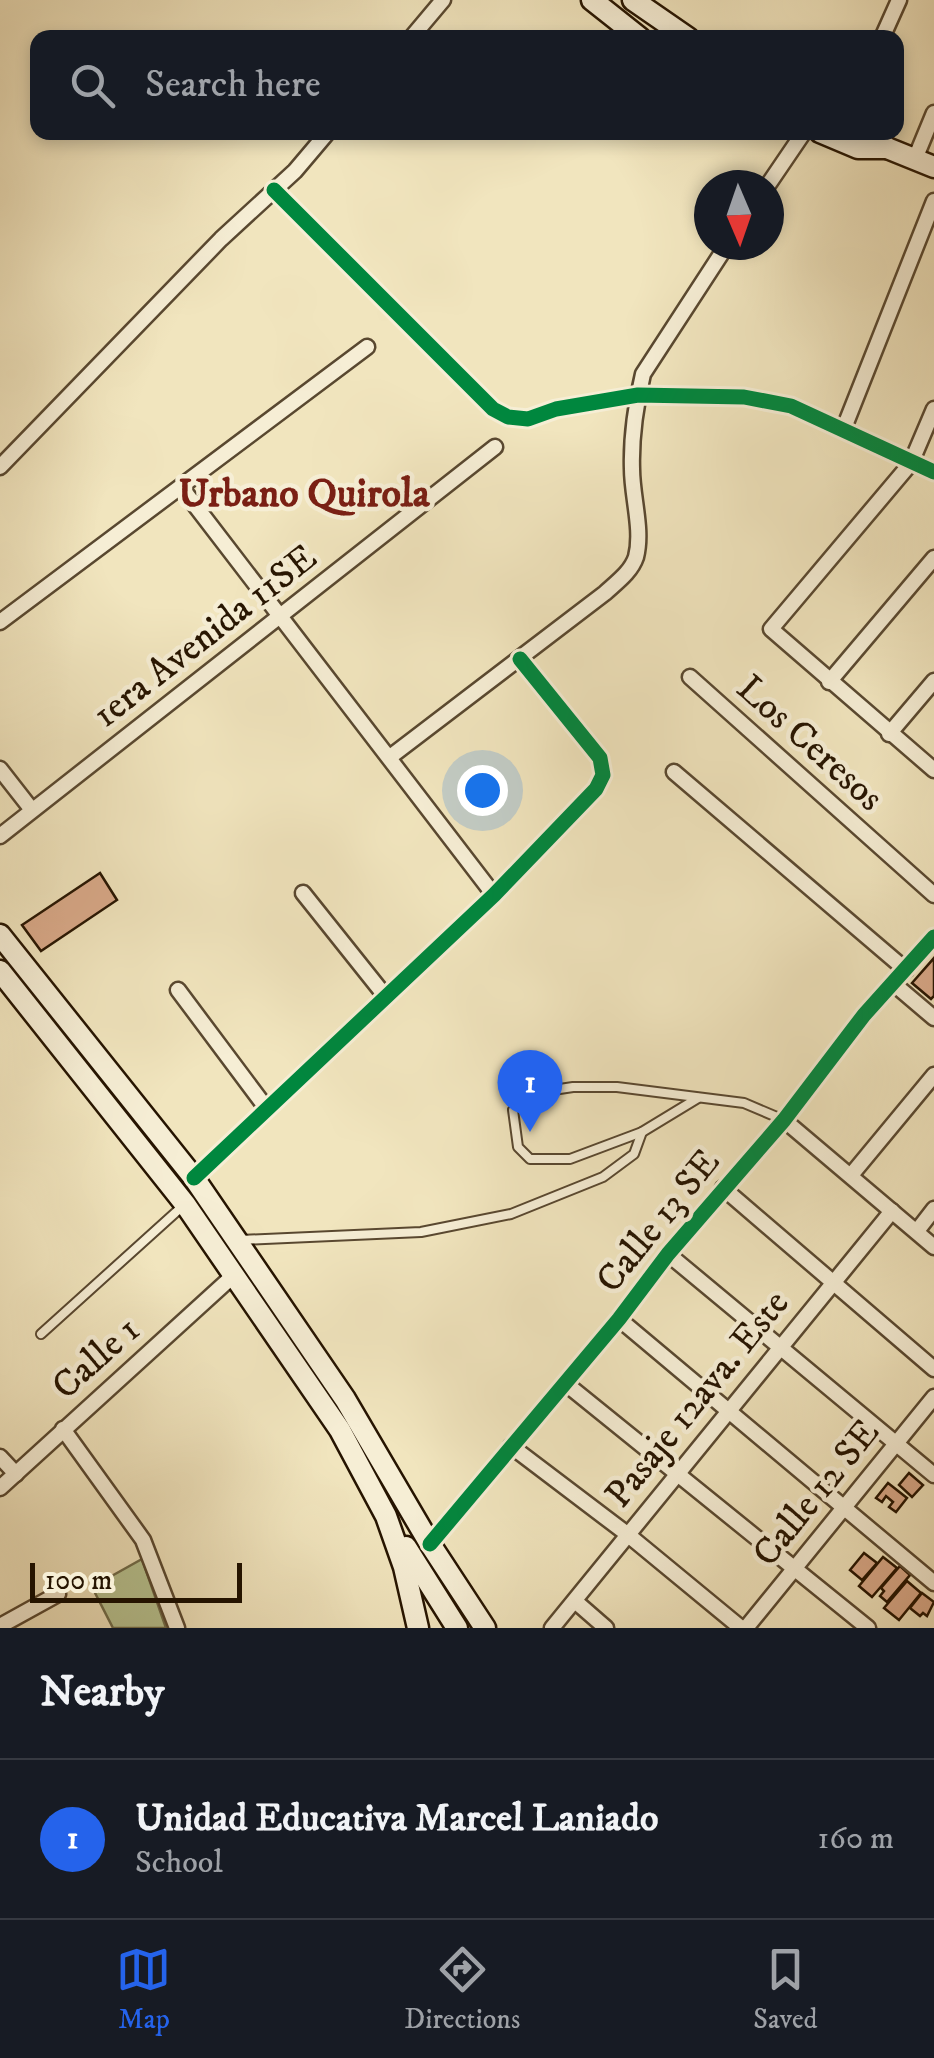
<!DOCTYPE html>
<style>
body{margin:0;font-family:"IM FELL DW Pica",serif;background:#20242c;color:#f1f3f6}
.compass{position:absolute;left:694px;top:170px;width:90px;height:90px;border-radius:50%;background:#171b24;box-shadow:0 5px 15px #0003;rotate:178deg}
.scale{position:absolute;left:30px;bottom:25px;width:212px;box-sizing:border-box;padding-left:10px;border:5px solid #261400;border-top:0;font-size:28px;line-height:35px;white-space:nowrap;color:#261400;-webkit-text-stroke:8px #f6eed5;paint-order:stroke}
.you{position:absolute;left:482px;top:790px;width:35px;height:35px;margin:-25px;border:8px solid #fff;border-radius:50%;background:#1a73e8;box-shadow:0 0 0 15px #1a73e833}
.badge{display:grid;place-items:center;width:65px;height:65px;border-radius:50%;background:#2563eb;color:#fff;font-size:32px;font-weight:700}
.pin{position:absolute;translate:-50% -82px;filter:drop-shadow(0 2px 5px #0008)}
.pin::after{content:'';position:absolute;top:52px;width:35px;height:30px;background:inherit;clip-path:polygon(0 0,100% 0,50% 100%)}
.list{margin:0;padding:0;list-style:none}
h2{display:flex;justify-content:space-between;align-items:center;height:130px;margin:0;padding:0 40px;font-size:42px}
h2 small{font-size:32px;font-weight:400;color:#9ea1a6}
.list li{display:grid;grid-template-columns:65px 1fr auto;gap:30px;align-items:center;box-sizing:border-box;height:160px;padding:0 40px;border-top:2px solid #363941}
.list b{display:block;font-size:38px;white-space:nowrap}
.list p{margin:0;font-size:32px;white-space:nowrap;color:#9ea1a6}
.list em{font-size:32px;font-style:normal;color:#9ea1a6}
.icon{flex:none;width:55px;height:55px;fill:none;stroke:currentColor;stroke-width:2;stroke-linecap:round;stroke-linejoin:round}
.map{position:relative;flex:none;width:934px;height:1628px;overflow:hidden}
.search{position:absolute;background:#171b24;box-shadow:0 5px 15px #0003;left:30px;right:30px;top:30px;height:110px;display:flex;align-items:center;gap:25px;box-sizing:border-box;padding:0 35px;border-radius:20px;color:#9ea1a6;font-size:38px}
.sheet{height:290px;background:#171b24}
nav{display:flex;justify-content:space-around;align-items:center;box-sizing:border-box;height:140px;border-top:2px solid #363941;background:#171b24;font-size:28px;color:#9ea1a6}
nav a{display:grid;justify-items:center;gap:5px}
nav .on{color:#2563eb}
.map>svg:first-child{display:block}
</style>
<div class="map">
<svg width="934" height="1628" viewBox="0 0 934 1628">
<rect width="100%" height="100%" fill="#f1e5be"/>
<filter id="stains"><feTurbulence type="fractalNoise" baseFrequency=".002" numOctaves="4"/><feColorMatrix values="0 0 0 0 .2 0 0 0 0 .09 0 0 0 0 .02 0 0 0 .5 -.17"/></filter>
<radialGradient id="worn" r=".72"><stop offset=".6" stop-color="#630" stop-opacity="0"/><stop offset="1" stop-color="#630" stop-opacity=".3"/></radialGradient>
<!-- green -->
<polygon fill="#b8c593" stroke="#6f6c4a" stroke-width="2.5" points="142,1559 166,1628 113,1628 92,1587"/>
<!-- building -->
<g fill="#daaa8a" stroke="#261400" stroke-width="2.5">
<polygon points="100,873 117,900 41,951 22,925"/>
<polygon points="934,958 934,996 931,999 912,983"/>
<polygon points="909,1473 923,1485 912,1497 899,1485"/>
<polygon points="888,1483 907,1498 896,1512 889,1507 893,1502 886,1496 882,1502 876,1498"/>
<polygon points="864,1553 877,1563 862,1580 850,1570"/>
<polygon points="883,1557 897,1568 872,1597 859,1586"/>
<polygon points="900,1566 910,1575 887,1602 880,1596 884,1591 881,1588"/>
<polygon points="907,1581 921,1593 899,1620 884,1608"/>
<polygon points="922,1593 934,1602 927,1616 923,1613 920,1616 910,1608"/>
</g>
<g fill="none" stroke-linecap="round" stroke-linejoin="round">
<!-- service casing -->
<g stroke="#594830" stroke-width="12">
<g id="service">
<polyline points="642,1132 570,1159 530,1159 518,1147 513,1110 533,1093 573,1087 617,1087 744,1103 784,1120"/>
<polyline points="240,1240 421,1232 511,1214 603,1177 634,1154 642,1132 698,1098"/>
<polyline points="41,1334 185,1204"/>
</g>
</g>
<!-- minor casing -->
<g stroke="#594830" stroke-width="19">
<g id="minor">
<polyline points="411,38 443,0"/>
<polyline points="882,38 899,0"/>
<polyline points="915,159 934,113"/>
<polyline points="768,185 804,132"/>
<polyline points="274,190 493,409 508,417 528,419 556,409 638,395 744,397 791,406 934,472"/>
<polyline points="934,409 911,463 771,629 934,770"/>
<polyline points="844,428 934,201"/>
<polyline points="0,467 221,239 295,171 328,132"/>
<polyline points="181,487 494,895"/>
<polyline points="0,622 367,347"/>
<polyline points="690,677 934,895"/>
<polyline points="829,682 934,558"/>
<polyline points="889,734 934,681"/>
<path d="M390,757L605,593C617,582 631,572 636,557C643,530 632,497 632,469C631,438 636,404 643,374L727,245"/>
<polyline points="0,769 32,810"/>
<polyline points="674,772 906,970"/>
<polyline points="0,836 495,447"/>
<polyline points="303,893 386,997"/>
<polyline points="894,984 934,1018"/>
<polyline points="178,990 267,1109"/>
<polyline points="784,1120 934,1247"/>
<polyline points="852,1174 934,1075"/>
<polyline points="194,1178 494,895 596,789 603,775 600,758 520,659"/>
<polyline points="723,1188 934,1369"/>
<polyline points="917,1231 934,1209"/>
<polyline points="668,1254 934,1475"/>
<polyline points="619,1319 934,1583"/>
<polyline points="565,1383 868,1628"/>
<polyline points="63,1429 143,1540 177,1628"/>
<polyline points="511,1446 627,1534 741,1628"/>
<polyline points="0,1457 16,1474"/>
<polyline points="0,1488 234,1275"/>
<polyline points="430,1544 619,1319 668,1254 784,1120 864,1015 934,937"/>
<polyline points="575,1601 606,1628"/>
<polyline points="0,1626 58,1594"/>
<polyline points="552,1628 892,1211"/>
<polyline points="746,1628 934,1397"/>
</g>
</g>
<!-- secondary casing -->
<g stroke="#261400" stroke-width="25">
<g id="secondary">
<polyline points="592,0 640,38"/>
<polyline points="633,0 688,38"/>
<polyline points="820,132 858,148 887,148"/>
<polyline points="870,132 887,148 934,167"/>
<polyline points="0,935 194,1178 345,1399 430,1544 485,1628"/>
<polyline points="0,971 185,1204 340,1430 386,1516 404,1567 418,1628"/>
<polyline points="406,1547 457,1628"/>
</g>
</g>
<!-- service -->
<use href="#service" stroke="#f6eed5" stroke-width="8"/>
<!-- minor -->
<use href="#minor" stroke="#f6eed5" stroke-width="14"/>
<!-- secondary -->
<use href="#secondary" stroke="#f6eed5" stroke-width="20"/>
<!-- cycleway casing -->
<g stroke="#f6eed5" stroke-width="21">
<g id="cycleway">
<polyline points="274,190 493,409 508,417 528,419 556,409 638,395 744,397 791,406 934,472"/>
<polyline points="194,1178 494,895 596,789 603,775 600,758 520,659"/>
<polyline points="430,1544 619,1319 668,1254 784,1120 864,1015 934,937"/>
</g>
</g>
<!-- cycleway -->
<use href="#cycleway" stroke="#00873e" stroke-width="15"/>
</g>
<g text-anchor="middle" stroke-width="9" stroke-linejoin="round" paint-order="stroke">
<!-- street labels -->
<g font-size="38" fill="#261400" stroke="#f6eed5">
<text transform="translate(204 635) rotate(-38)" y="13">1era Avenida 11SE</text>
<text transform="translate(811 742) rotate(42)" y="13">Los Ceresos</text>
<text transform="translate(657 1220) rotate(-51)" y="13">Calle 13 SE</text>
<text transform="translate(95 1357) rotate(-42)" y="13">Calle 1</text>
<text transform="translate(696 1398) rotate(-51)" y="13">Pasaje 12ava. Este</text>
<text transform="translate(815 1492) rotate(-51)" y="13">Calle 12 SE</text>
</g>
<!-- neighbourhood labels -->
<g font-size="40" font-weight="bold" fill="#7a1f14" stroke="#f6eed5">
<text x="304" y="506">Urbano Quirola</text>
</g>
</g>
<rect width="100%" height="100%" filter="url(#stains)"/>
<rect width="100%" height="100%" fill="url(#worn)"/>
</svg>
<svg class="compass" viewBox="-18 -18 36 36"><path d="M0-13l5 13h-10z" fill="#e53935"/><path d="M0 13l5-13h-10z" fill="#9ea1a6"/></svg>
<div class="scale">100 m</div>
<div class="you"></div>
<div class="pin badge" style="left:530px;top:1132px">1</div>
<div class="search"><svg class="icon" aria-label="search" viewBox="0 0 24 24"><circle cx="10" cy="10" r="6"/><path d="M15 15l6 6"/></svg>Search here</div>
</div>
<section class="sheet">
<h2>Nearby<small></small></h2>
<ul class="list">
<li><span class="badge">1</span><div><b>Unidad Educativa Marcel Laniado</b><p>School</p></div><em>160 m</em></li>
</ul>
</section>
<nav>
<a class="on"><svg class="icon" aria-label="map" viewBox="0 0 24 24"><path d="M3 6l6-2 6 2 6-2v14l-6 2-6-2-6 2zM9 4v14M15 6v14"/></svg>Map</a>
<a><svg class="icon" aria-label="directions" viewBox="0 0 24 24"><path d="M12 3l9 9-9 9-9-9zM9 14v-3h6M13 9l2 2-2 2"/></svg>Directions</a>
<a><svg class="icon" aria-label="saved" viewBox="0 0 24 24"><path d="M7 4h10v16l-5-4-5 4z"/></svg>Saved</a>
</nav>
